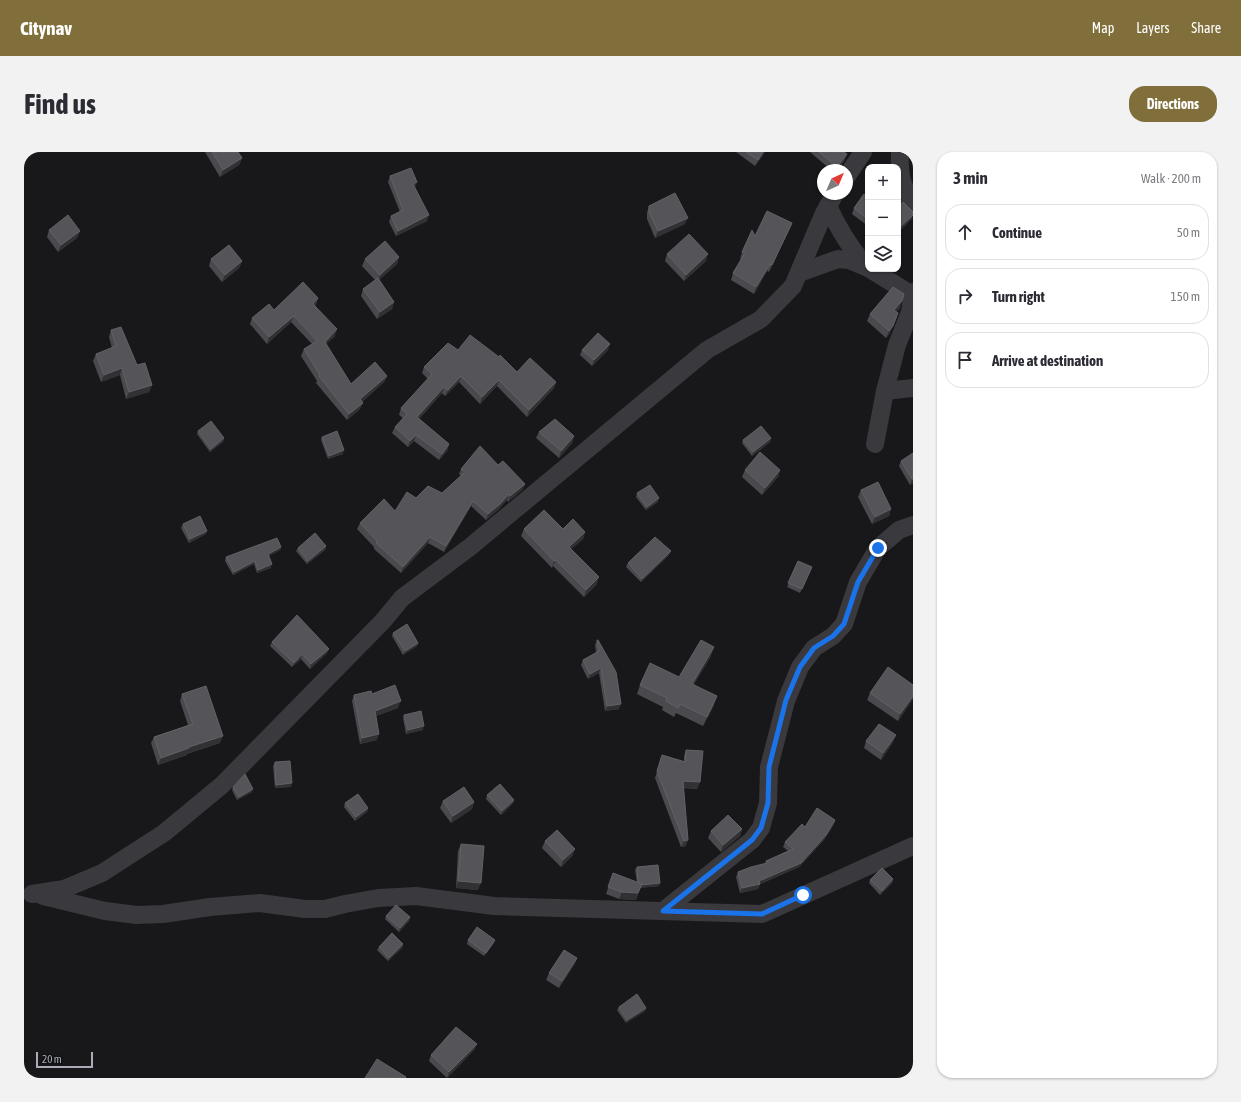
<!DOCTYPE html>
<meta charset="utf-8">
<style>
body{margin:0;font-family:"Asap Condensed",sans-serif;background:#f2f2f3;color:#2b2b33}
.controls{position:absolute;right:12px;top:12px;display:grid;overflow:hidden;border-radius:8px;box-shadow:0 1px 3px #0004}
.controls button{width:36px;height:36px;display:grid;place-items:center;padding:0;border:0;border-bottom:1px solid #e1e1e2;background:#fff;color:#2b2b33;font:20px sans-serif}
.compass{position:absolute;left:793px;top:12px;width:36px;height:36px;border-radius:50%;background:#fff;box-shadow:0 1px 3px #0004;rotate:44deg}
.scale{position:absolute;left:12px;bottom:10px;width:57px;box-sizing:border-box;padding-left:4px;border:2px solid #aaadb8;border-top:0;font-size:11px;line-height:14px;white-space:nowrap;color:#aaadb8;-webkit-text-stroke:3px #121214;paint-order:stroke}
.stop{position:absolute;width:12px;height:12px;margin:-9px;border:3px solid #1a73e8;border-radius:50%;background:#fff}
.stop.end{background:#1a73e8;border-color:#fff;box-shadow:0 1px 4px #0008}
.list{margin:0;padding:0;list-style:none}
h2{display:flex;justify-content:space-between;align-items:center;height:52px;margin:0;padding:0 16px;font-size:17px}
h2 small{font-size:13px;font-weight:400;color:#7c7c81}
.list li{display:grid;grid-template-columns:26px 1fr auto;gap:12px;align-items:center;box-sizing:border-box;height:56px;margin:0 8px 8px;padding:0 8px;border:1px solid #e1e1e2;border-radius:16px}
.list b{display:block;font-size:15px;white-space:nowrap}
.list em{font-size:13px;font-style:normal;color:#7c7c81}
.icon{flex:none;width:22px;height:22px;fill:none;stroke:currentColor;stroke-width:2;stroke-linecap:round;stroke-linejoin:round}
.map{position:relative;flex:none;width:889px;height:926px;overflow:hidden;border-radius:16px}
header{display:flex;align-items:center;gap:24px;box-sizing:border-box;height:56px;padding:0 20px;background:#806f3a;color:#fff}
header strong{font-size:19px}
nav{display:flex;gap:22px;margin-inline-start:auto;font-size:14px}
.intro{display:flex;align-items:center;justify-content:space-between;box-sizing:border-box;height:96px;padding:0 24px}
h1{margin:0;font-size:28px}
.button{padding:10px 18px;border-radius:16px;background:#806f3a;color:#fff;font-size:14px;font-weight:700}
main{display:flex;gap:24px;padding:0 24px}
aside{flex:1;background:#fff;border-radius:16px;box-shadow:0 1px 3px #0004}
.map>svg:first-child{display:block}
</style>
<header>
<strong>Citynav</strong>
<nav><a>Map</a><a>Layers</a><a>Share</a></nav>
</header>
<div class="intro"><h1>Find us</h1><a class="button">Directions</a></div>
<main>
<div class="map">
<svg width="889" height="926" viewBox="0 0 889 926">
<rect width="100%" height="100%" fill="#181719"/>
<g fill="none" stroke-linecap="round" stroke-linejoin="round">
<!-- minor -->
<g stroke="#39393e" stroke-width="18">
<path d="M876,0C875,23 877,32 889,52"/>
<polyline points="823,24 839,0"/>
<path d="M804,54C814,76 826,96 842,114"/>
<polyline points="846,117 888,143"/>
<polyline points="775,121 814,107 825,108 844,116"/>
<polyline points="861,239 889,236"/>
<polyline points="851,292 861,239 873,193 886,160 889,140"/>
<polyline points="8,742 40,737 78,721 140,681 198,633 359,469 378,446 446,395 683,198 737,167 769,134 800,61 811,42"/>
<polyline points="19,744 81,759 113,763 139,762 186,755 236,751 281,757 301,757 321,752 354,746 392,744 470,754 738,762 889,694"/>
<polyline points="639,759 728,688 737,676 744,651 745,615 762,549 776,515 790,496 809,484 820,472 834,430 854,396 875,378 889,373"/>
</g>
</g>
<!-- wall -->
<g fill="#49494e">
<polygon points="181,0 214,0 218,6 215,13 196,25"/>
<polygon points="712,0 741,0 731,14"/>
<polygon points="786,0 820,0 821,8 813,18 807,18"/>
<polygon points="366,24 391,36 403,69 372,84 365,70 367,64 376,60 364,30"/>
<polygon points="844,45 844,74 828,62 830,56"/>
<polygon points="625,54 661,72 631,86 623,67 623,61"/>
<polygon points="768,71 765,78 745,120 743,119 730,142 707,128 709,121 717,107 716,107 718,100 731,84"/>
<polygon points="25,78 56,79 53,86 34,100 23,85"/>
<polygon points="643,102 682,109 660,129 641,109"/>
<polygon points="375,105 373,112 355,128 370,150 368,157 353,167 337,144 339,137 351,128 338,114 341,107"/>
<polygon points="187,107 218,109 215,116 198,130 185,114"/>
<polygon points="294,146 292,153 291,154 311,184 302,192 327,232 363,224 360,230 338,250 336,257 323,268 292,231 293,229 277,204 280,197 288,192 267,170 243,192 226,172 228,166 250,158"/>
<polygon points="876,156 872,160 866,181 862,186 843,169 846,162"/>
<polygon points="87,178 128,233 125,240 102,247 96,223 77,230 69,209 72,202 88,196 85,185"/>
<polygon points="434,198 493,220 532,230 530,236 503,265 473,234 456,252 435,230 421,244 418,241 395,267 425,292 423,299 415,308 390,289 384,295 368,281 371,275 379,266 375,263 377,256 404,227 398,221 400,215"/>
<polygon points="558,198 584,198 568,214 556,203"/>
<polygon points="174,279 200,286 199,290 186,300 173,282"/>
<polygon points="515,280 550,284 548,291 535,306 512,286"/>
<polygon points="298,285 319,302 304,307 297,288"/>
<polygon points="747,286 746,290 728,304 718,291 719,288"/>
<polygon points="889,301 889,331 886,333 875,314 877,309"/>
<polygon points="474,313 501,332 498,338 484,350 483,348 474,358 462,368 447,354 420,400 404,391 377,421 350,397 350,395 333,377 336,371 371,359 392,346 418,341 437,324 435,322 437,317"/>
<polygon points="721,318 756,318 754,325 738,343 718,325"/>
<polygon points="837,338 867,357 865,364 848,372 834,345"/>
<polygon points="613,341 634,350 622,358 612,345"/>
<polygon points="159,372 182,382 165,391 157,376"/>
<polygon points="500,377 539,377 561,380 559,387 547,397 573,432 560,445 529,414 528,416 497,384"/>
<polygon points="302,394 301,398 283,412 272,399 274,396"/>
<polygon points="257,395 256,398 245,404 247,416 233,421 230,412 209,423 201,409 202,405"/>
<polygon points="645,403 617,430 602,415 604,411"/>
<polygon points="774,409 786,418 776,441 763,435"/>
<polygon points="369,481 394,491 393,494 379,503 368,484"/>
<polygon points="573,488 595,557 581,559 575,521 564,527 557,513 559,508 572,501 571,493"/>
<polygon points="248,490 303,501 286,517 277,507 268,515 246,494"/>
<polygon points="687,504 670,532 690,553 679,574 652,561 650,565 638,558 639,555 613,542 616,533 655,525"/>
<polygon points="889,533 889,547 874,569 843,548 846,541"/>
<polygon points="158,542 196,591 163,602 163,603 134,613 127,591 130,585 164,573 156,549"/>
<polygon points="348,542 374,556 352,564 353,588 336,592 328,549 330,543"/>
<polygon points="380,563 399,578 382,582 379,566"/>
<polygon points="842,589 869,590 857,608 840,596"/>
<polygon points="662,598 676,630 673,637 659,636 662,694 657,695 631,626 638,603 660,609 660,604"/>
<polygon points="251,610 267,635 251,636 249,614"/>
<polygon points="209,635 228,640 213,648 208,638"/>
<polygon points="463,643 490,648 489,651 477,663 462,647"/>
<polygon points="419,649 450,650 448,657 427,671 416,656"/>
<polygon points="321,651 344,656 343,660 331,669 320,655"/>
<polygon points="811,668 810,672 800,688 775,715 736,732 734,737 716,741 712,725 714,720 741,712 742,709 764,699 759,695 761,690 781,675"/>
<polygon points="718,677 716,684 697,700 684,686 687,679"/>
<polygon points="521,689 551,697 548,704 537,715 518,696"/>
<polygon points="437,692 454,738 432,736 434,699"/>
<polygon points="613,715 635,734 616,736 612,748 595,747 582,742 589,721 613,730 611,718"/>
<polygon points="869,727 868,731 856,743 845,731 846,728"/>
<polygon points="362,764 386,765 385,769 375,780 361,767"/>
<polygon points="444,788 470,791 460,804 443,792"/>
<polygon points="379,792 378,796 364,809 353,798 355,795"/>
<polygon points="553,806 550,813 535,836 522,828 525,821"/>
<polygon points="595,855 622,856 621,859 602,871 593,858"/>
<polygon points="451,897 423,926 405,909 407,903"/>
</g>
<!-- shaded-wall -->
<g fill="#313134">
<polygon points="739,0 741,0 731,14 734,8"/>
<polygon points="823,2 821,8 813,18 811,18 813,15"/>
<polygon points="218,6 215,13 196,25 199,18"/>
<polygon points="393,30 391,36 389,32"/>
<polygon points="405,63 403,69 372,84 374,79"/>
<polygon points="889,63 888,67 874,81 874,77"/>
<polygon points="664,66 661,72 631,86 634,79"/>
<polygon points="768,71 765,78 745,120 748,113"/>
<polygon points="56,79 53,86 34,100 37,93"/>
<polygon points="684,102 682,109 660,129 662,123"/>
<polygon points="375,105 373,112 353,130 356,123"/>
<polygon points="218,109 215,116 198,130 201,123"/>
<polygon points="746,112 743,119 730,142 732,135"/>
<polygon points="294,146 292,153 286,158 289,152"/>
<polygon points="878,149 876,156 868,165 870,158"/>
<polygon points="370,150 368,157 353,167 356,160"/>
<polygon points="874,161 866,181 862,186 865,179"/>
<polygon points="270,164 267,170 243,192 245,185"/>
<polygon points="313,177 311,184 298,196 301,190"/>
<polygon points="586,192 584,198 568,214 570,208"/>
<polygon points="98,216 96,223 77,230 80,223"/>
<polygon points="363,224 360,230 334,254 336,247"/>
<polygon points="437,224 435,230 421,244 424,238"/>
<polygon points="475,228 473,234 456,252 458,245"/>
<polygon points="532,230 530,236 503,265 505,258"/>
<polygon points="128,233 125,240 102,247 105,240"/>
<polygon points="420,235 418,241 391,271 393,265"/>
<polygon points="339,251 336,257 323,268 325,262"/>
<polygon points="392,283 390,289 384,295 386,289"/>
<polygon points="550,284 548,291 535,306 537,299"/>
<polygon points="200,286 199,290 186,300 187,297"/>
<polygon points="747,286 746,290 728,304 729,300"/>
<polygon points="425,292 423,299 415,308 418,302"/>
<polygon points="320,298 319,302 304,307 305,304"/>
<polygon points="756,318 754,325 738,343 741,336"/>
<polygon points="888,327 889,327 889,331 886,333"/>
<polygon points="501,332 498,338 484,350 486,344"/>
<polygon points="485,342 483,348 474,358 462,368 464,362"/>
<polygon points="635,346 634,350 622,358 623,355"/>
<polygon points="449,349 447,354 420,400 422,394"/>
<polygon points="867,357 865,364 848,372 851,365"/>
<polygon points="183,379 182,382 165,391 166,387"/>
<polygon points="561,380 559,387 542,402 545,395"/>
<polygon points="406,385 404,391 377,421 379,415"/>
<polygon points="302,394 301,398 283,412 284,409"/>
<polygon points="257,395 256,398 243,405 244,402"/>
<polygon points="647,399 645,403 617,430 618,427"/>
<polygon points="532,408 528,416 530,409"/>
<polygon points="231,409 230,412 209,423 210,420"/>
<polygon points="248,412 247,416 233,421 234,418"/>
<polygon points="575,425 573,432 560,445 562,438"/>
<polygon points="394,491 393,494 379,503 381,499"/>
<polygon points="690,495 687,504 665,541 668,532"/>
<polygon points="305,497 303,501 286,517 287,512"/>
<polygon points="278,502 277,507 268,515 270,511"/>
<polygon points="577,516 575,521 564,527 566,522"/>
<polygon points="693,544 690,553 679,574 683,565"/>
<polygon points="889,544 889,547 874,569 876,562"/>
<polygon points="377,549 374,556 349,565 351,559"/>
<polygon points="597,552 595,557 581,559 583,554"/>
<polygon points="400,574 399,578 382,582 384,578"/>
<polygon points="355,582 353,588 336,592 338,586"/>
<polygon points="872,583 869,590 857,608 859,601"/>
<polygon points="199,584 196,591 163,602 163,603 134,613 137,606 165,595"/>
<polygon points="659,629 676,630 673,637 656,635"/>
<polygon points="268,631 267,635 251,636 252,633"/>
<polygon points="229,637 228,640 213,648 215,645"/>
<polygon points="490,648 489,651 477,663 478,659"/>
<polygon points="450,650 448,657 427,671 429,664"/>
<polygon points="344,656 343,660 331,669 332,665"/>
<polygon points="811,668 810,672 800,688 775,715 735,732 734,737 716,741 718,736 735,729"/>
<polygon points="718,677 716,684 697,700 699,693"/>
<polygon points="664,688 662,694 657,695 660,689"/>
<polygon points="551,697 548,704 537,715 539,708"/>
<polygon points="869,727 868,731 856,743 858,739"/>
<polygon points="434,729 457,731 454,738 432,736"/>
<polygon points="636,731 635,734 613,736 615,733"/>
<polygon points="598,740 614,741 612,748 595,747"/>
<polygon points="386,765 385,769 375,780 376,776"/>
<polygon points="471,788 470,791 460,804 462,801"/>
<polygon points="379,792 378,796 364,809 365,806"/>
<polygon points="553,806 550,813 535,836 538,829"/>
<polygon points="622,856 621,859 602,871 603,868"/>
<polygon points="453,892 451,897 423,926 425,920"/>
</g>
<!-- building -->
<g fill="#545459" stroke="#616268">
<polygon points="188,0 214,0 218,6 199,18"/>
<polygon points="722,0 739,0 734,8"/>
<polygon points="795,0 820,0 823,2 813,15"/>
<polygon points="387,16 393,30 389,32 405,63 374,79 367,64 379,58 366,24"/>
<polygon points="651,41 664,66 634,79 625,60 625,54"/>
<polygon points="840,42 844,45 844,67 830,56"/>
<polygon points="879,50 889,60 889,63 874,77 874,55"/>
<polygon points="743,59 768,71 748,113 746,112 732,135 709,121 721,101 718,100 728,78 731,84"/>
<polygon points="44,63 56,79 37,93 25,78"/>
<polygon points="665,82 684,102 662,123 643,102"/>
<polygon points="361,89 375,105 356,123 341,107"/>
<polygon points="205,93 218,109 201,123 187,107"/>
<polygon points="354,126 370,150 356,160 339,137"/>
<polygon points="279,130 294,146 289,152 313,177 301,190 327,232 351,210 363,224 336,247 339,251 325,262 295,224 296,223 280,197 293,189 270,164 245,185 228,166 245,152 250,158"/>
<polygon points="869,135 880,142 878,149 870,158 874,161 869,174 865,179 846,162"/>
<polygon points="97,175 113,213 121,211 128,233 105,240 98,216 80,223 72,202 92,194 87,178"/>
<polygon points="574,181 586,192 570,208 558,198"/>
<polygon points="446,183 475,205 476,203 493,220 506,206 532,230 505,258 475,228 458,245 437,224 424,238 420,235 393,265 425,292 418,302 392,283 386,289 371,275 383,262 377,256 408,222 400,215 424,191 434,198"/>
<polygon points="531,267 550,284 537,299 515,280"/>
<polygon points="187,269 200,286 187,297 174,279"/>
<polygon points="737,274 747,286 729,300 719,288"/>
<polygon points="313,279 320,298 305,304 298,285"/>
<polygon points="456,294 474,313 479,309 501,332 486,344 485,342 476,352 464,362 449,349 422,394 406,385 379,415 352,391 353,389 336,371 360,347 371,359 383,340 392,346 404,334 418,341 441,320 437,317"/>
<polygon points="736,300 756,318 741,336 721,318"/>
<polygon points="889,301 889,327 888,327 877,309"/>
<polygon points="854,330 867,357 851,365 837,338"/>
<polygon points="626,333 635,346 623,355 613,341"/>
<polygon points="520,358 539,377 549,367 561,380 545,395 575,425 562,438 532,408 530,409 500,377"/>
<polygon points="176,364 183,379 166,387 159,372"/>
<polygon points="291,381 302,394 284,409 274,396"/>
<polygon points="631,385 647,399 618,427 604,411"/>
<polygon points="253,386 257,395 244,402 248,412 234,418 231,409 210,420 202,405"/>
<polygon points="774,409 788,415 778,437 764,431"/>
<polygon points="273,463 305,497 287,512 278,502 270,511 248,490"/>
<polygon points="383,472 394,491 381,499 369,481"/>
<polygon points="573,488 574,488 592,520 597,552 583,554 577,516 566,522 559,508 575,499"/>
<polygon points="677,488 690,495 668,532 693,544 683,565 656,552 654,556 642,549 643,546 616,533 626,511 655,525"/>
<polygon points="864,515 889,533 889,544 876,562 846,541"/>
<polygon points="371,533 377,549 351,559 355,582 338,586 330,543 347,539 348,542"/>
<polygon points="182,534 199,584 165,595 165,596 137,606 130,585 169,572 158,542"/>
<polygon points="397,559 400,574 384,578 380,563"/>
<polygon points="855,572 872,583 859,601 842,589"/>
<polygon points="662,598 679,599 676,630 659,629 664,688 660,689 633,619 638,603 661,610"/>
<polygon points="266,609 268,631 252,633 251,610"/>
<polygon points="221,622 229,637 215,645 209,635"/>
<polygon points="476,632 490,648 478,659 463,643"/>
<polygon points="440,635 450,650 429,664 419,649"/>
<polygon points="334,642 344,656 332,665 321,651"/>
<polygon points="793,656 811,668 802,683 777,711 735,729 736,732 718,736 714,720 727,715 743,711 742,709 769,697 761,690 778,672 781,675"/>
<polygon points="704,663 718,677 699,693 687,679"/>
<polygon points="533,678 551,697 539,708 521,689"/>
<polygon points="437,692 460,694 457,731 434,729"/>
<polygon points="634,713 636,731 617,733 618,732 614,730 613,715"/>
<polygon points="858,716 869,727 858,739 846,728"/>
<polygon points="589,721 618,732 614,741 598,740 584,735"/>
<polygon points="372,753 386,765 376,776 362,764"/>
<polygon points="453,775 471,788 462,801 444,788"/>
<polygon points="368,781 379,792 365,806 355,795"/>
<polygon points="540,798 553,806 538,829 525,821"/>
<polygon points="613,842 622,856 603,868 595,855"/>
<polygon points="432,875 453,892 425,920 407,903"/>
<polygon points="353,907 382,925 381,926 341,926"/>
</g>
<g fill="none" stroke-linecap="round" stroke-linejoin="round">
<!-- route -->
<polyline stroke="#1a73e8" stroke-width="5" points="779,743 738,762 639,759 728,688 737,676 744,651 745,615 762,548 776,515 790,496 809,484 820,472 834,430 854,396"/>
</g>
</svg>
<div class="controls">
<button>+</button>
<button>−</button>
<button><svg class="icon" aria-label="layers" viewBox="0 0 24 24"><path d="M12 4l9 5-9 5-9-5zM3 14l9 5 9-5"/></svg></button>
</div>
<svg class="compass" viewBox="-18 -18 36 36"><path d="M0-13l5 13h-10z" fill="#e53935"/><path d="M0 13l5-13h-10z" fill="#7c7c81"/></svg>
<div class="scale">20 m</div>
<div class="stop" style="left:779px;top:743px"></div>
<div class="stop end" style="left:854px;top:396px"></div>
</div>
<aside>
<h2>3 min<small>Walk · 200 m</small></h2>
<ul class="list">
<li><svg class="icon" aria-label="ahead" viewBox="0 0 24 24"><path d="M12 20V5M6 11l6-6 6 6"/></svg><div><b>Continue</b></div><em>50 m</em></li>
<li><svg class="icon" aria-label="right" viewBox="0 0 24 24"><path d="M7 20v-9h11M14 6l5 5-5 5"/></svg><div><b>Turn right</b></div><em>150 m</em></li>
<li><svg class="icon" aria-label="arrive" viewBox="0 0 24 24"><path d="M6 21V4h12l-3 4 3 4H6"/></svg><div><b>Arrive at destination</b></div></li>
</ul>
</aside>
</main>
